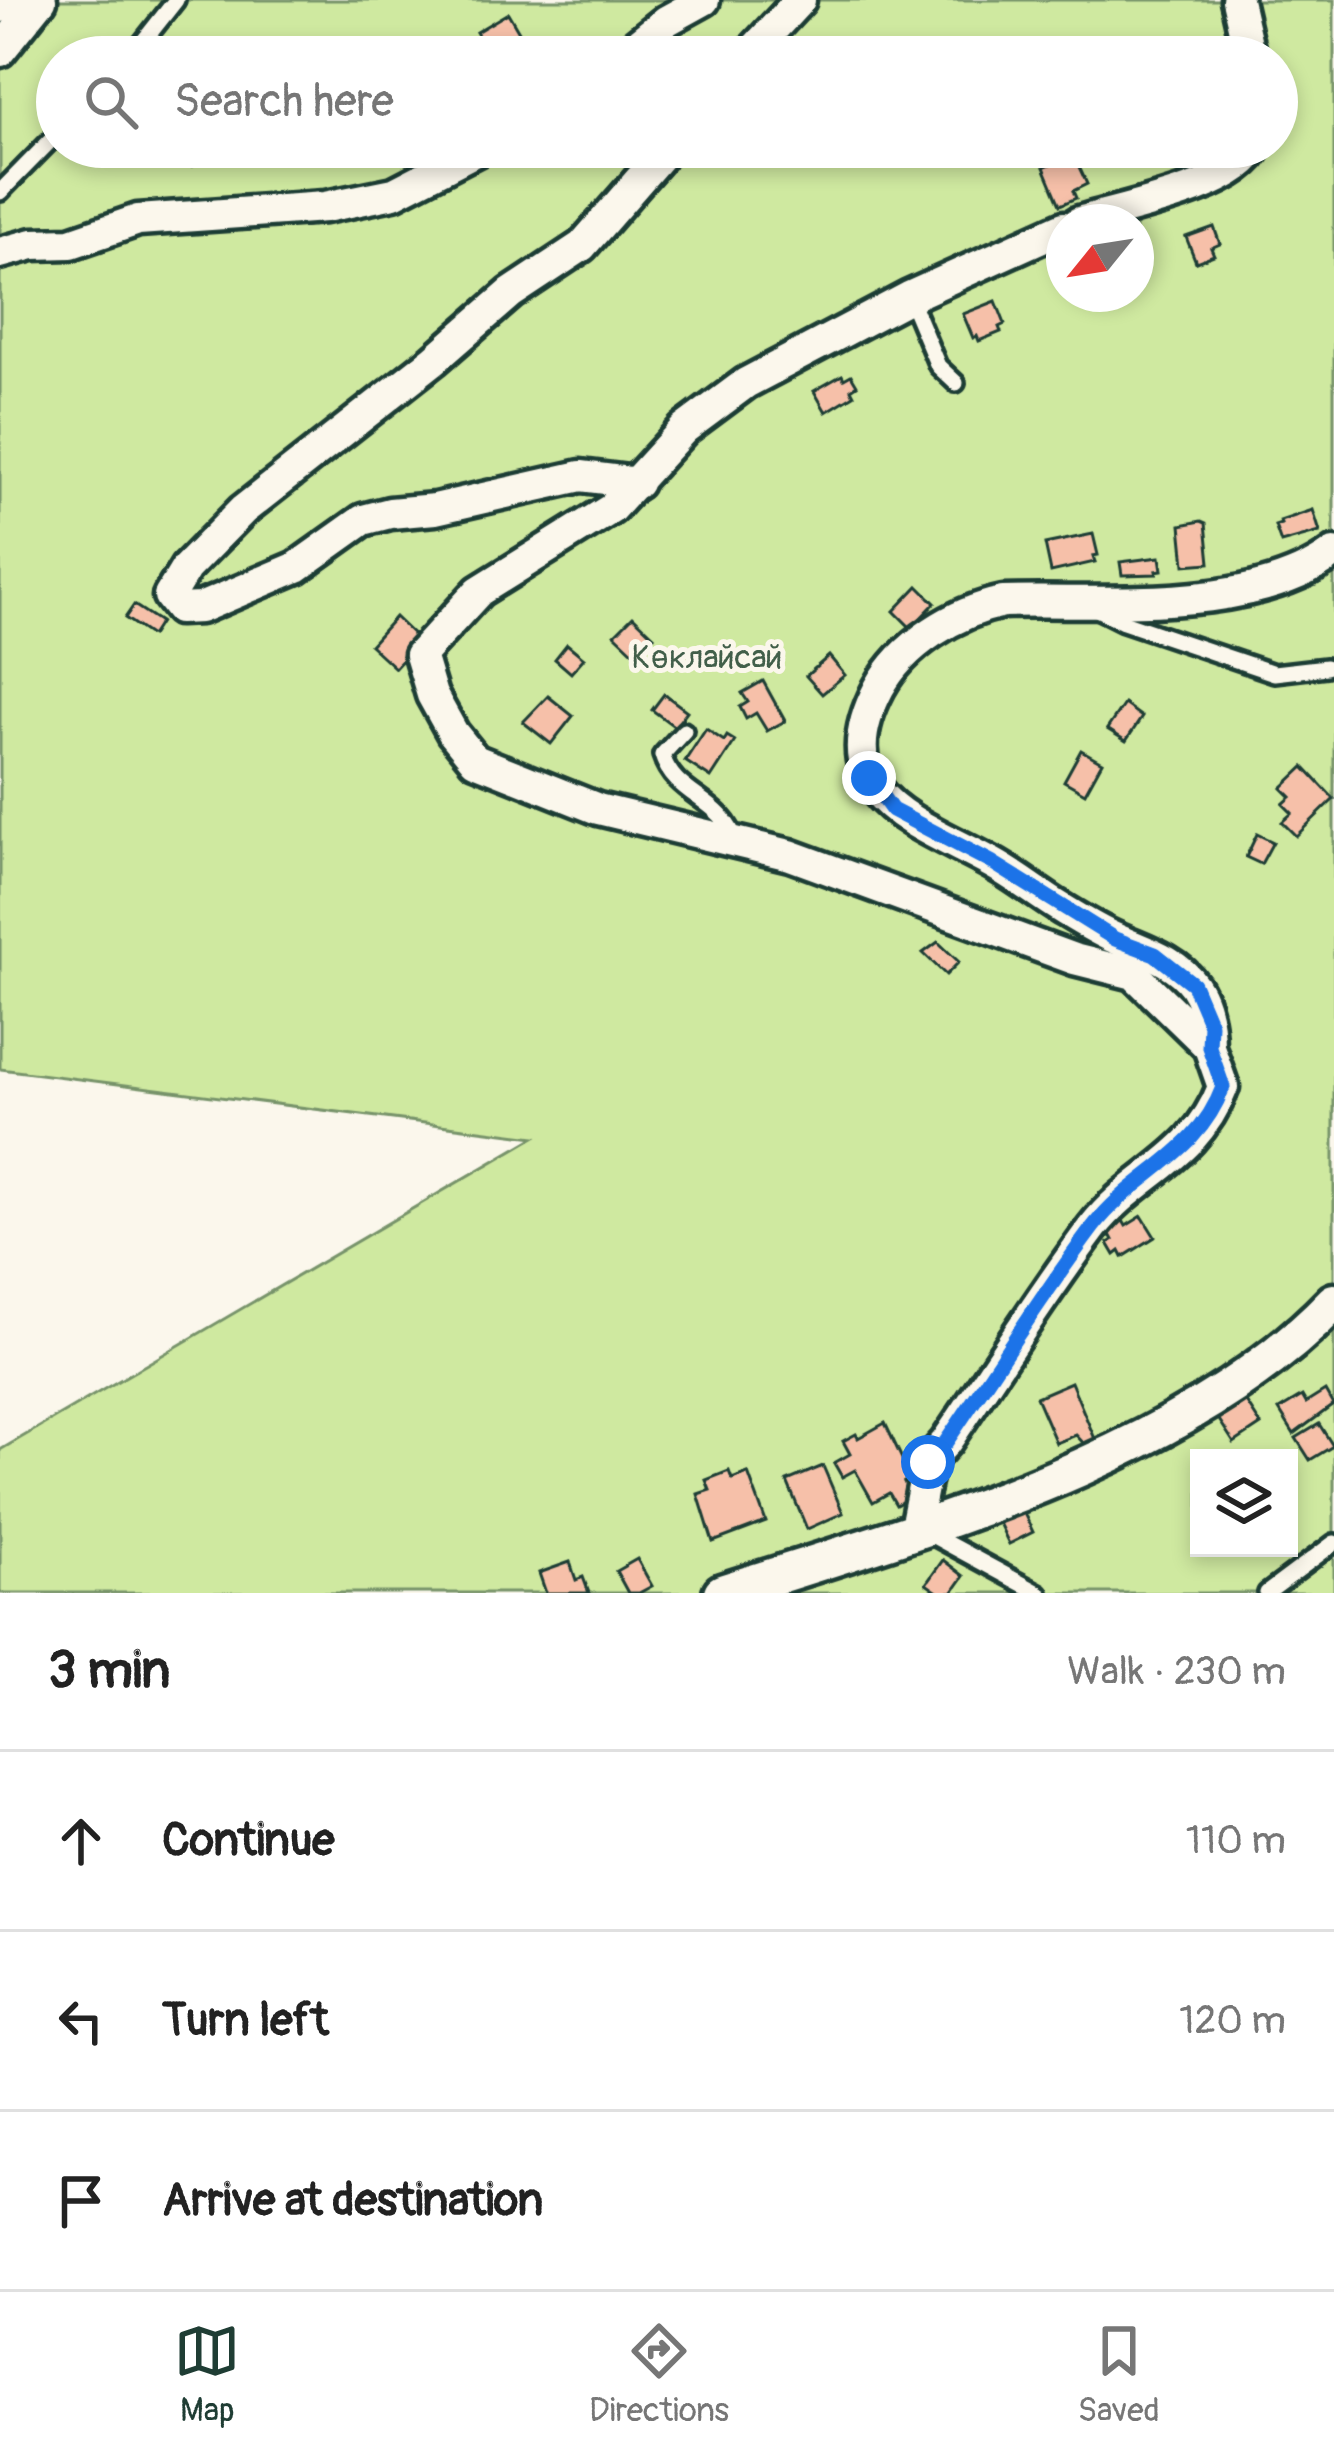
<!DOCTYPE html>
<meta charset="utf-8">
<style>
body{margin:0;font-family:Pangolin,sans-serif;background:#f2f2f2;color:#222}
.controls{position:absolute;right:36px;bottom:36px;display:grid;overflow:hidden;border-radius:0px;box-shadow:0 6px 18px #0003}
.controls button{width:108px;height:108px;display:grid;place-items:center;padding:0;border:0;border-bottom:3px solid #e0e0e0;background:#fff;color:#222;font:60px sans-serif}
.compass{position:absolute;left:1046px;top:204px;width:108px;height:108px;border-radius:50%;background:#fff;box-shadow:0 6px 18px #0003;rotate:240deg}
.stop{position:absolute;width:36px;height:36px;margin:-27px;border:9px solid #1a73e8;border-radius:50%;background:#fff}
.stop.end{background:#1a73e8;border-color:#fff;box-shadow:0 3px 12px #0008}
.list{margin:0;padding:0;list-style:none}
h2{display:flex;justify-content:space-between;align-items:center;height:156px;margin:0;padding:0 48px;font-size:51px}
h2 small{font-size:39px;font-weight:400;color:#767676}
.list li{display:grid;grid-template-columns:78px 1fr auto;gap:36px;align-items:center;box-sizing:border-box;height:180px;padding:0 48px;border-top:3px solid #e0e0e0}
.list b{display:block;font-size:45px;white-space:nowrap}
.list em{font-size:39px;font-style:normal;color:#767676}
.icon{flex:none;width:66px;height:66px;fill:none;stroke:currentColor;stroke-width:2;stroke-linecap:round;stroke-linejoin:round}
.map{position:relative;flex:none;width:1334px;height:1593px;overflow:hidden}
.search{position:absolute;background:#fff;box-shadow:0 6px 18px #0003;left:36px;right:36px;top:36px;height:132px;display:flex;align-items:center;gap:30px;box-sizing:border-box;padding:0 42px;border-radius:66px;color:#767676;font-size:45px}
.sheet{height:696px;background:#fff}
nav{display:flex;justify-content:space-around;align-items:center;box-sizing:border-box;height:168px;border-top:3px solid #e0e0e0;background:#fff;font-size:33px;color:#767676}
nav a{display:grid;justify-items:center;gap:6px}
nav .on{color:#1f3d34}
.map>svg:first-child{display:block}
</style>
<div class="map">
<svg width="1334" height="1593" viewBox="0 0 1334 1593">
<rect width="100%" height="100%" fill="#fbf7ec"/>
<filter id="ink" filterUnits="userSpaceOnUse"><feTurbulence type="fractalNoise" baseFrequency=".00833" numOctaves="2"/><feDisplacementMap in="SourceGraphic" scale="24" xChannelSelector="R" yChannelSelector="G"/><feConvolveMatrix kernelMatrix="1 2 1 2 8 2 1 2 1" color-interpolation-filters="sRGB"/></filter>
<g filter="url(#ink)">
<!-- green -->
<path fill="#cfe9a0" stroke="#77936a" stroke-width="3" fill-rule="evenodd" d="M0,0H1334V1593H0V1450L535,1137L0,1069ZM57,57H1277V147H57ZM1064,222H1136V294H1064ZM1199,1458H1289V1548H1199Z"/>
<!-- building -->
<g fill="#f6c0a9" stroke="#1f3d34" stroke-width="3">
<polygon points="508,13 522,37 509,44 515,53 491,57 476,32"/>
<polygon points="183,147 211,147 214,154 192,166"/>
<polygon points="1073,154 1087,184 1073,191 1076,198 1060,205 1044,167"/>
<polygon points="1214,227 1220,244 1211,248 1214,255 1196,262 1186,237"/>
<polygon points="996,301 1005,324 999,327 1001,332 979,341 977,336 973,338 963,314"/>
<polygon points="842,375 844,379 851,375 857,385 851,389 854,395 826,412 814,391"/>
<polygon points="1313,510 1320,532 1281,543 1275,526 1281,524 1280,521"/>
<polygon points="1201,521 1206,523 1210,563 1185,565 1181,525"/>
<polygon points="1093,534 1098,555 1093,556 1095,562 1051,572 1045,544"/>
<polygon points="1160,557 1162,570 1156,571 1157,574 1122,575 1120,562"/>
<polygon points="918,586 935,603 911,628 894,611"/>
<polygon points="134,605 160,622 151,636 125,618"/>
<polygon points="633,616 654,636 636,654 615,634"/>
<polygon points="395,617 420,641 395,668 370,645"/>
<polygon points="567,644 584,658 571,673 555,659"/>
<polygon points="829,656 845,675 822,694 806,676"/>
<polygon points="763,681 785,721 767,731 756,713 746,719 740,707 748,702 742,693"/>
<polygon points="664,694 687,711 675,727 652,710"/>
<polygon points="548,696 573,716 551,744 523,722"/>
<polygon points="1124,704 1142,717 1126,741 1107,729"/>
<polygon points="706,729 724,741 727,736 735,741 711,778 685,761"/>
<polygon points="1081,750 1102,762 1085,793 1064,781"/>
<polygon points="1304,767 1334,799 1296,836 1282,822 1292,813 1283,804 1291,797 1282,788"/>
<polygon points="1257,834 1273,842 1261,864 1246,857"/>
<polygon points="938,942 959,962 946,975 923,953"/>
<polygon points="1142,1216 1155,1237 1123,1257 1120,1251 1115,1255 1108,1243 1113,1240 1107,1229 1122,1219 1126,1226"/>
<polygon points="1071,1382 1095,1439 1087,1447 1076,1435 1056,1443 1036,1397"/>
<polygon points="1325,1391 1333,1405 1294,1434 1279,1410 1302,1396 1306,1403"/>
<polygon points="1241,1394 1261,1425 1234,1443 1214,1412"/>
<polygon points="885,1423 911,1478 904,1482 912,1496 896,1505 889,1493 873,1502 855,1470 842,1477 834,1463 850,1454 843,1441 856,1434 858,1438"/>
<polygon points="1319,1424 1333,1446 1310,1460 1296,1438"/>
<polygon points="823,1466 843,1513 807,1529 787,1481"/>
<polygon points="729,1471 732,1479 748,1473 766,1522 713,1542 698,1494 710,1490 706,1480"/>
<polygon points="1022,1509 1033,1532 1009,1544 998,1521"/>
<polygon points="637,1559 652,1586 639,1593 628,1593 616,1571"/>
<polygon points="943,1560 964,1576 952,1593 939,1593 926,1584"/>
<polygon points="570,1562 576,1580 583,1577 589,1593 546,1593 539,1573"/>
</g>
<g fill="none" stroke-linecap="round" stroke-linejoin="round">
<!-- service casing -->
<g stroke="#1f3d34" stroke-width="24">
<g id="service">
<polyline points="131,57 176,0"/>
<polyline points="0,192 57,134"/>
<polyline points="909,297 938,366 956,383"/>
<polyline points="1097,609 1123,622 1274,673 1326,667"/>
<path d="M684,731L662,755C675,798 723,797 736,843"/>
<polyline points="926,1532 1039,1593"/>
<polyline points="1267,1593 1334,1543"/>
</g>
</g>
<!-- minor casing -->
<g stroke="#1f3d34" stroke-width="39">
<g id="minor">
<polyline points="1237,0 1250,57"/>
<polyline points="0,7 31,0"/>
<polyline points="0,51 41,0"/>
<polyline points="621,57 666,21 704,0"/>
<polyline points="747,57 800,0"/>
<path d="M1079,222C1120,209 1238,187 1255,147"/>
<polyline points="0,253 33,244 71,243 138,220 325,207 394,193 483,147"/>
<polyline points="637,483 581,476 435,509 390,513 363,520 297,567 200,608 179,609 169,596 186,568 243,510 434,360 511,293 582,246 668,147"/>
<path d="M1209,1047C1209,1026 1206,1004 1194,986C1176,960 1143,951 1117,939C1098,931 1079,919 1061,908C1038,894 1016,876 992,863C918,822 822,797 879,688C903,644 955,612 1003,602C1102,599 1251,615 1334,553"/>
<path d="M914,1533L928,1462L946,1442C995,1370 1041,1296 1093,1227C1136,1172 1195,1160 1223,1087L1209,1047L1134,974L1074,959L790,855L598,809L475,760L453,733L432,695L420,655L479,591L611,509L684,429L746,383L909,297L1064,227"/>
</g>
</g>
<!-- tertiary casing -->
<g stroke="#1f3d34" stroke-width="45">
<path id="tertiary" d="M722,1593C923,1528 1185,1458 1334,1302"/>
</g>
<!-- service -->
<use href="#service" stroke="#fbf7ec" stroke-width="15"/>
<!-- minor -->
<use href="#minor" stroke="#fbf7ec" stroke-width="30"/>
<!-- tertiary -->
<use href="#tertiary" stroke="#fbf7ec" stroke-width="36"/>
</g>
</g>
<g fill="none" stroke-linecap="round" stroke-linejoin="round" filter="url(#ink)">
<!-- route -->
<path stroke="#1a73e8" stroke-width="15" d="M869,778L892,810L993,863L1115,939L1155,954L1193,984L1210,1024L1209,1047L1223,1087C1197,1157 1135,1172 1093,1227C1041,1296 995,1370 946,1442L928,1462"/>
</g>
<g text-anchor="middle" stroke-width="10" stroke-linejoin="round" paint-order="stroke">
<!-- park labels -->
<g font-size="33" fill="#425f4a" stroke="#fbf7ec">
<text x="707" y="668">Көклайсай</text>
</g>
</g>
</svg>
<div class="controls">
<button><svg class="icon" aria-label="layers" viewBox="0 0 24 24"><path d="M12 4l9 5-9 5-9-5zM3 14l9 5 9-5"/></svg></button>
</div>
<svg class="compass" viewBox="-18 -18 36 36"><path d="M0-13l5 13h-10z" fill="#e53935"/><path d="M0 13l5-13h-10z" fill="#767676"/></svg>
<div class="stop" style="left:928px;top:1462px"></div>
<div class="stop end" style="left:869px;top:778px"></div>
<div class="search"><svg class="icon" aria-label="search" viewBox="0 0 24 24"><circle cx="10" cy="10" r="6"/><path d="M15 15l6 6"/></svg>Search here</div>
</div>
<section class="sheet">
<h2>3 min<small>Walk · 230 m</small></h2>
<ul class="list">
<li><svg class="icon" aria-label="ahead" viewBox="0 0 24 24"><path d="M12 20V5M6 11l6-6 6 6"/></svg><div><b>Continue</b></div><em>110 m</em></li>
<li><svg class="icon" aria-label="left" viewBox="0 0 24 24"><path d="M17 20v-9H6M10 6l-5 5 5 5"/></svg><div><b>Turn left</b></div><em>120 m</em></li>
<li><svg class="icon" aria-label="arrive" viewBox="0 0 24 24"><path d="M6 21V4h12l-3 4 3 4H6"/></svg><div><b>Arrive at destination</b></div></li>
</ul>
</section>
<nav>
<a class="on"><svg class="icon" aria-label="map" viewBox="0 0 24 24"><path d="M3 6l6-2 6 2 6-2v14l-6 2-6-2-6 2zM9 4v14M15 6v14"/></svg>Map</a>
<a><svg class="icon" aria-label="directions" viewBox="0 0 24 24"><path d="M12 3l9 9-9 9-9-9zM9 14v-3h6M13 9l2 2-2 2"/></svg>Directions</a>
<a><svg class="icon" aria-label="saved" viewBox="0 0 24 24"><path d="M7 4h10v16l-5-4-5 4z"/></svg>Saved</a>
</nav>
